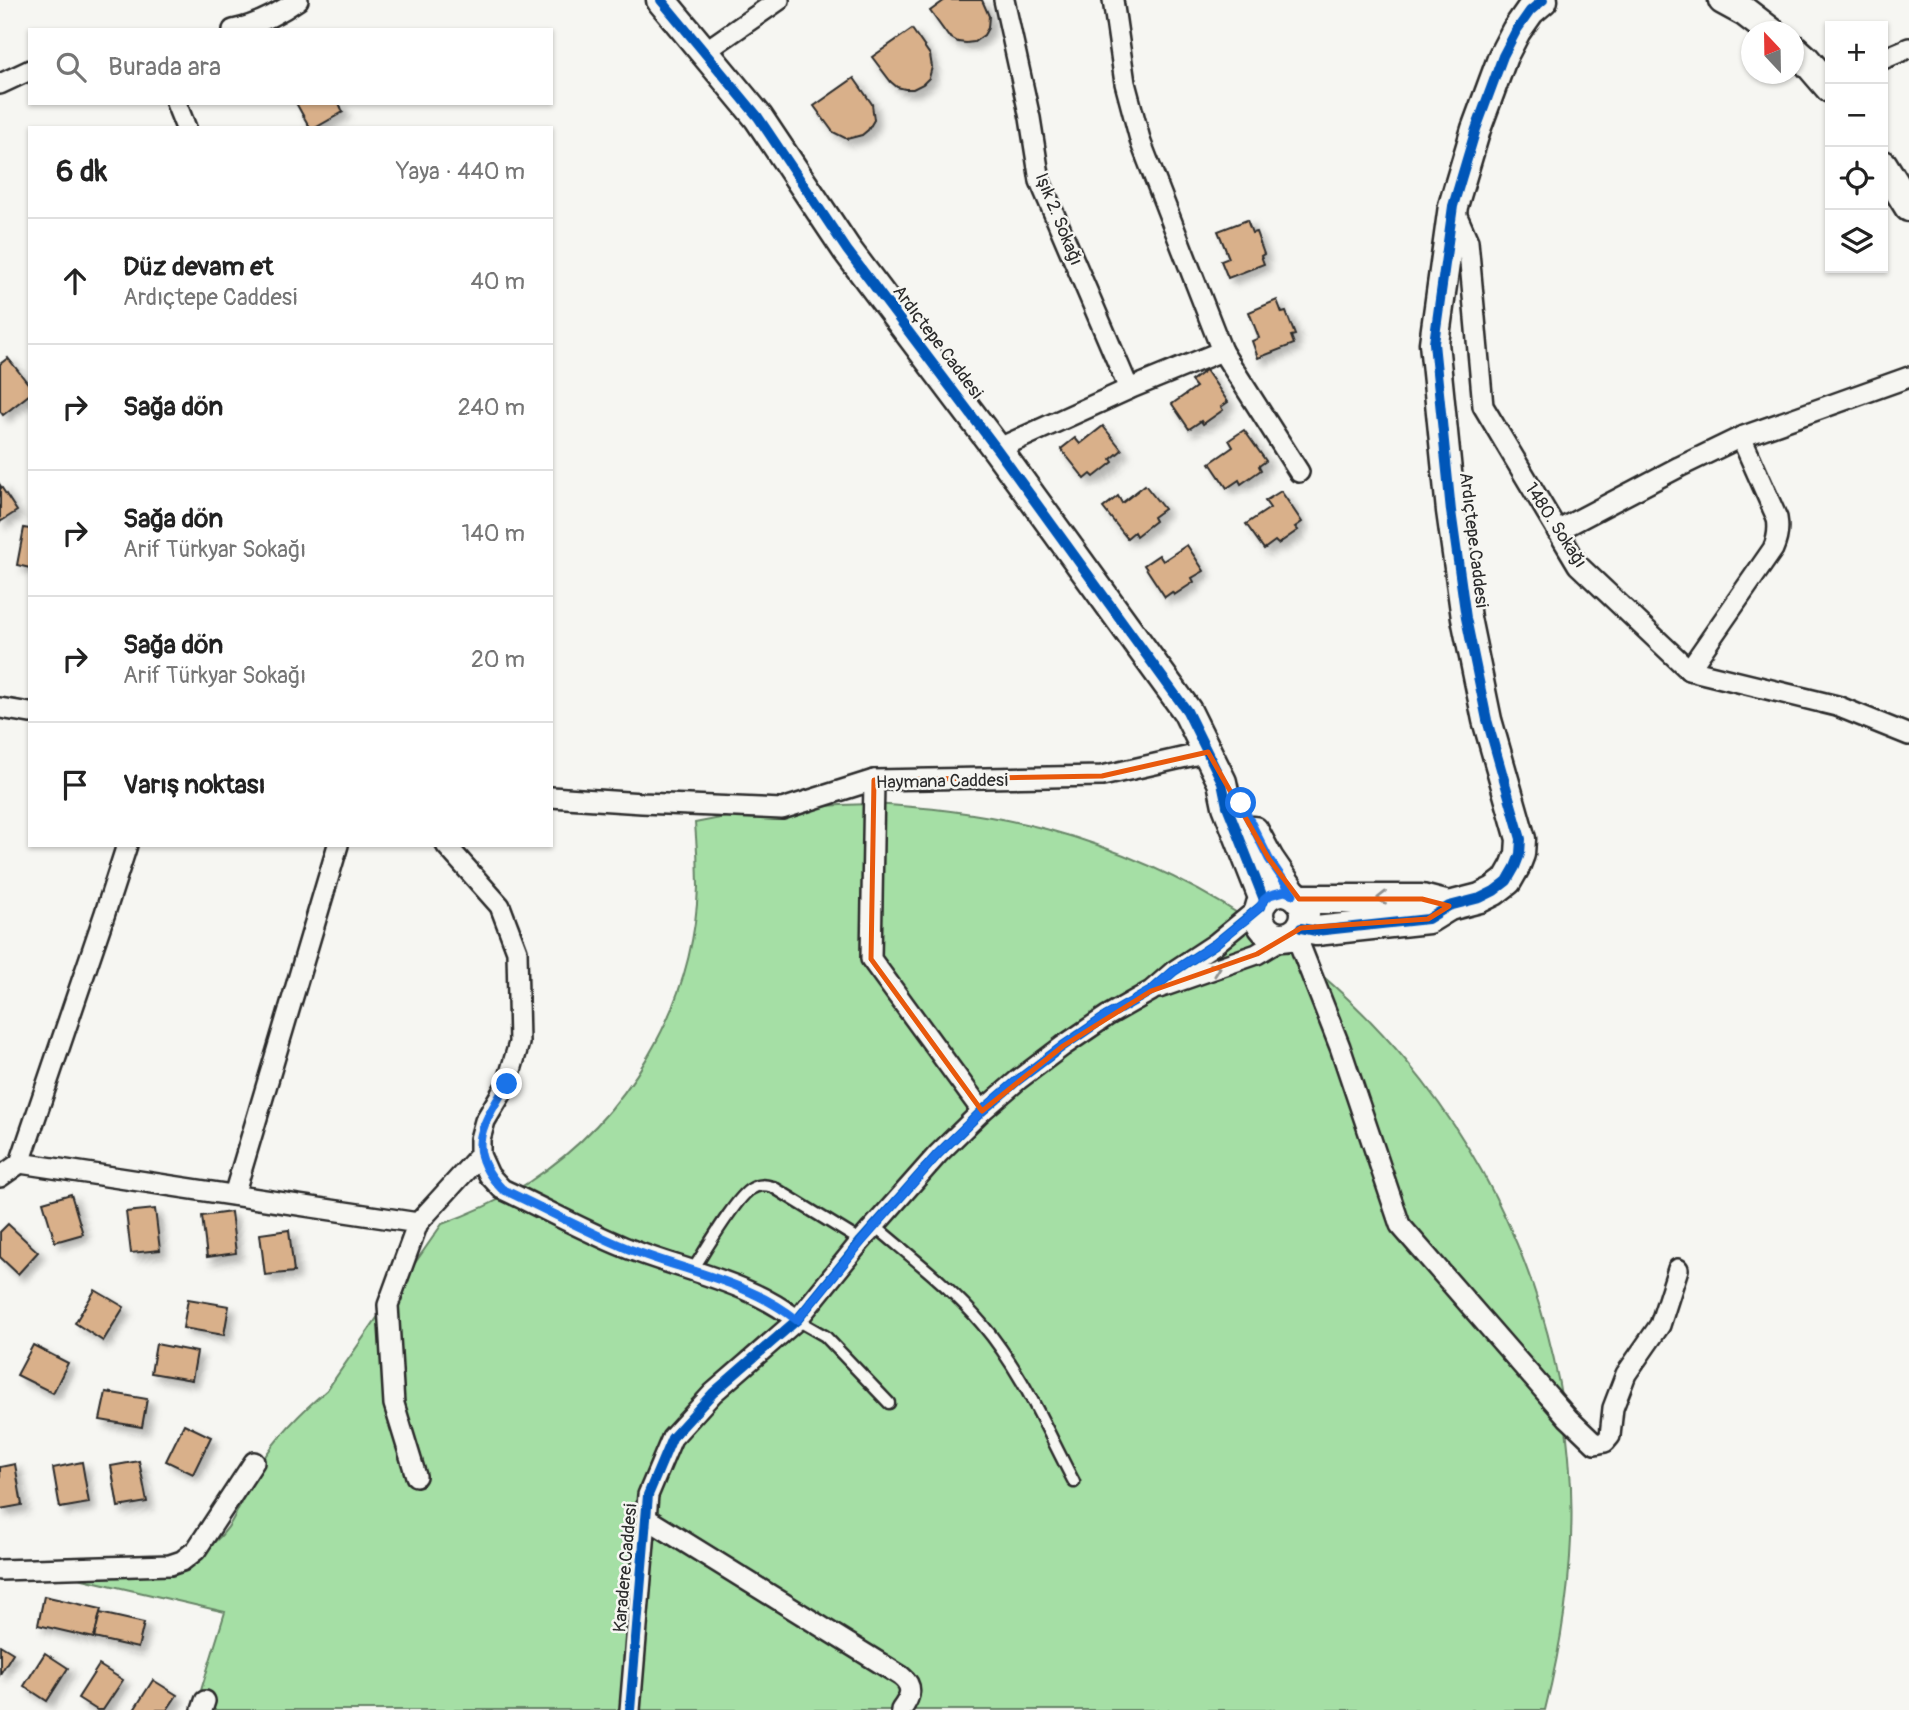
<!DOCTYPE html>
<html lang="tr">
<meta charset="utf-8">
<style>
body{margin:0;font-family:Pangolin,sans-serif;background:#f2f2f2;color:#222}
.controls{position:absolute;right:21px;top:21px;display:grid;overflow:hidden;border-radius:0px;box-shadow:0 2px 5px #0004}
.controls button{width:63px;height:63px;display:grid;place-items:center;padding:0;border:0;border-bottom:2px solid #e0e0e0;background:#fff;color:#222;font:35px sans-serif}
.compass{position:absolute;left:1741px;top:21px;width:63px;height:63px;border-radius:50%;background:#fff;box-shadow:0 2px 5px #0004;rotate:338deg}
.stop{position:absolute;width:21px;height:21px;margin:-16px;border:5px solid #1a73e8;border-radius:50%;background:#fff}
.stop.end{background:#1a73e8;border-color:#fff;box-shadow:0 2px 7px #0008}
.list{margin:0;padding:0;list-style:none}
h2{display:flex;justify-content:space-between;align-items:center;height:91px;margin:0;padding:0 28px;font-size:30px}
h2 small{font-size:23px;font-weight:400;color:#767676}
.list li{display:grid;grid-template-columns:46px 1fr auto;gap:21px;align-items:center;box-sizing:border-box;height:126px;padding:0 28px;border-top:2px solid #e0e0e0}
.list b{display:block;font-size:26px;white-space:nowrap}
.list p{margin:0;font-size:23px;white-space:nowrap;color:#767676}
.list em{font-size:23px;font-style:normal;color:#767676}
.icon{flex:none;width:38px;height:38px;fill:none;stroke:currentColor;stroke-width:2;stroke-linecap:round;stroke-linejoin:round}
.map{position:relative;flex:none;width:1909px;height:1710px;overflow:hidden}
.search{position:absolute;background:#fff;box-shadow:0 2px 5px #0004;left:28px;top:28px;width:525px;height:77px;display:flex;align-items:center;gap:18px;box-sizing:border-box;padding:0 24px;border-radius:0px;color:#767676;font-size:26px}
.panel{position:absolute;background:#fff;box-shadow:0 2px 5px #0004;left:28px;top:126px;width:525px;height:721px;border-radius:0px}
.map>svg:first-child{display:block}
</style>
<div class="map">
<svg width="1909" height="1710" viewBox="0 0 1909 1710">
<defs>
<filter id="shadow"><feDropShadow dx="6" dy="6" stdDeviation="3.5" flood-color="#0004"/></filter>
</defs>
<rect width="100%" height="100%" fill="#f6f6f2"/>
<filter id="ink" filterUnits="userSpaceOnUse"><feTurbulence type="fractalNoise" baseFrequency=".0143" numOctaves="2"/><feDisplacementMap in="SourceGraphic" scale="14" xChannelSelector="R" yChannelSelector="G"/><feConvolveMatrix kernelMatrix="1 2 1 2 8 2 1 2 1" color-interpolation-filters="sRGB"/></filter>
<g filter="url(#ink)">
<!-- green -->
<path fill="#a5dfa5" stroke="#688568" stroke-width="2" d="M871,804C930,807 988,814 1046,829C1334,907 1544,1160 1569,1457C1577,1543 1566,1627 1545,1710H195L225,1612L61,1574L199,1552C239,1532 239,1495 262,1461C280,1433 302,1411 327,1390L442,1224C472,1213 502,1200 529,1182C627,1118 694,1006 698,887C698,865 697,844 695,823C753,811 812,805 871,804Z"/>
<!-- building -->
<g fill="#d9b08a" stroke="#2b2b2b" stroke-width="2" filter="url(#shadow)">
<polygon points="945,0 982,0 989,16 988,28 984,35 974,42 966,43 958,42 948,36 930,11"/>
<polygon points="912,29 930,55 932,67 929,78 923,84 913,89 905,89 897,87 891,82 872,57"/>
<polygon points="854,78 872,104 874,120 868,130 862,135 847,139 833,132 814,106"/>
<polygon points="296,103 339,103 343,112 315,128 310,128"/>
<polygon points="1247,220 1252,233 1256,232 1264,254 1261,256 1264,264 1228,278 1221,261 1229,258 1218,231"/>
<polygon points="1277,300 1282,313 1286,312 1295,335 1291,336 1294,344 1258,358 1252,341 1259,338 1249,312"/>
<polygon points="8,358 30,386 30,394 3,415 0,411 0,364"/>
<polygon points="1206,370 1228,402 1221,407 1223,410 1203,424 1201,421 1189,429 1172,404 1196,387 1191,381"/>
<polygon points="1103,426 1122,450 1111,459 1113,462 1094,477 1091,474 1085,479 1061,449 1075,438 1080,444"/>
<polygon points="1244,430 1266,461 1259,466 1261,470 1241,484 1239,480 1227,488 1210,463 1233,447 1229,440"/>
<polygon points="0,485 17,511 0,522"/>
<polygon points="1145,485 1164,509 1153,517 1155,521 1136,536 1134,532 1127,538 1103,508 1118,496 1122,503"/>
<polygon points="1281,491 1302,522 1295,527 1298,530 1278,544 1275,541 1264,549 1246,524 1270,508 1265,501"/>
<polygon points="24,528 30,529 30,568 17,565"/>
<polygon points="1187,545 1204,571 1192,578 1194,582 1174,595 1172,592 1165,597 1144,565 1159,555 1163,561"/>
<polygon points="71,1194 83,1234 55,1242 43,1202"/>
<polygon points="155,1209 160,1250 131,1253 126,1212"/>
<polygon points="231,1212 236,1253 207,1257 202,1216"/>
<polygon points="8,1224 38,1252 18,1274 0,1257 0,1232"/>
<polygon points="289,1230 294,1272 265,1275 260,1234"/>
<polygon points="95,1290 124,1307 103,1341 75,1323"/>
<polygon points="188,1299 229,1306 224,1335 183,1328"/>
<polygon points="156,1344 197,1352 192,1380 151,1373"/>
<polygon points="33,1345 68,1363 53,1393 17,1375"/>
<polygon points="106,1392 147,1399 142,1427 100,1420"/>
<polygon points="184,1424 211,1437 193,1474 166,1461"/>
<polygon points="139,1461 147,1502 118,1507 111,1466"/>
<polygon points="82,1462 89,1503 60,1508 53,1468"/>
<polygon points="15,1464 22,1505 0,1509 0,1467"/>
<polygon points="44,1596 101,1609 94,1638 38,1625"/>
<polygon points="100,1613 144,1623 138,1648 94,1638"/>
<polygon points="0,1645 13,1653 0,1674"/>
<polygon points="45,1653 68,1668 47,1701 24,1686"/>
<polygon points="99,1665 123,1680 103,1710 97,1710 78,1698"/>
<polygon points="153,1680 177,1695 167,1710 134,1710"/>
</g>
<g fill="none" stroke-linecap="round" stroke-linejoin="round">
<!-- lane casing -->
<g stroke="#2b2b2b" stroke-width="15">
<g id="lane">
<path d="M875,1226C911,1257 951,1287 982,1324C1022,1371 1046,1429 1074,1482"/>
<path d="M692,1271C704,1253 736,1197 751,1189C759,1184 765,1185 773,1187L861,1241"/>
<polyline points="797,1320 825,1336 889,1403"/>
</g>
</g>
<!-- street casing -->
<g stroke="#2b2b2b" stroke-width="24">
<g id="street">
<polyline points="1004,0 1030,118 1040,181 1129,389"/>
<polyline points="1113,0 1125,83 1141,143 1222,351"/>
<path d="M233,30C257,25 278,14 298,0"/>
<polyline points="704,52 779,0"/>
<polyline points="1883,59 1909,48"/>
<polyline points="0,84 30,70"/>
<polyline points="176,103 186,128"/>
<polyline points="1454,209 1468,241 1483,406 1578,565 1689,670 1837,706 1909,735"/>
<polyline points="997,449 1129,389 1222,351 1299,472"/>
<polyline points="1557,531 1679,467 1741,437 1909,377"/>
<path d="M1689,670L1773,549C1778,538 1779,529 1777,518L1741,437"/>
<polyline points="0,708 30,713"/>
<polyline points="874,780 871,959 982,1111"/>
<polyline points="551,797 642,803 782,809 874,780 1102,776 1208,752"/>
<path d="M446,845L500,906L517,951L519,1043L507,1084L485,1121L480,1139V1155L489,1175L502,1189C543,1208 582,1230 624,1247C681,1270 748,1281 797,1320"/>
<polyline points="1295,933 1340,1047 1400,1225 1568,1418 1595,1444 1605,1442 1610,1436 1613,1408 1626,1374 1660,1325 1678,1269"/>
<polyline points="1159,988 1257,954 1287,936"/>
<polyline points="20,1163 418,1223 480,1155"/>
<polyline points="0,1177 20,1163 105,913 127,845"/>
<polyline points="234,1195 338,845"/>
<polyline points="416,1476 394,1404 388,1305 418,1223"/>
<path d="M646,1518L901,1676C915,1687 910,1698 901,1710"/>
<polyline points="0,1570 170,1565 182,1561 196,1550 254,1462"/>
<polyline points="202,1710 205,1701"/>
<polyline points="630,1710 648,1495 672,1438 713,1393 797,1320 861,1241 938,1154 982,1111 1018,1080 1063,1046 1107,1016 1151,991 1174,971 1215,944 1260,907"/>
</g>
</g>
<!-- secondary casing -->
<g stroke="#2b2b2b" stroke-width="33">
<g id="secondary">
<polyline points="661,0 758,117 847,250 997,449 1187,711 1222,782 1227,806 1264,900"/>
<polyline points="1723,0 1745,12 1771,32"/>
<polyline points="1794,49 1805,59 1830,88"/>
<polyline points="1883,165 1909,207"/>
<polyline points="1254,831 1269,859 1293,894"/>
<circle cx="1282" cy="914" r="23"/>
<polyline points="1299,899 1422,899 1449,906"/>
<polyline points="1301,928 1316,931 1428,919 1449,906 1480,898 1494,891 1507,881 1515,867 1520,854 1521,839 1487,720 1466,618 1451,511 1434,343 1453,206 1476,129 1503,56 1516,31 1530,11 1543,0"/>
</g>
</g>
<!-- lane -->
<use href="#lane" stroke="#f6f6f2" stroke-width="10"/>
<!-- street -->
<use href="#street" stroke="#f6f6f2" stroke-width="19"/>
<!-- secondary -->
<use href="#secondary" stroke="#f6f6f2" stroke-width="28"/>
<!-- cycleway casing -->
<g stroke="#f6f6f2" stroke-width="15">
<g id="cycleway">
<polyline points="661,0 758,117 847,250 997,449 1187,711 1222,782 1227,806 1264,900"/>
<polyline points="1301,928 1316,931 1428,919 1449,906 1480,898 1494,891 1507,881 1515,867 1520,854 1521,839 1487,720 1466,618 1451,511 1434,343 1453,206 1476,129 1503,56 1516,31 1530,11 1543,0"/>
<polyline points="630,1710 648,1495 672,1438 713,1393 797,1320 861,1241 938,1154 982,1111 1018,1080 1063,1046 1107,1016 1151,991 1174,971 1215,944 1260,907"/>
</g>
</g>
<!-- cycleway -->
<use href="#cycleway" stroke="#0057b8" stroke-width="10"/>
</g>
<!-- one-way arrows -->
<defs><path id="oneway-chevron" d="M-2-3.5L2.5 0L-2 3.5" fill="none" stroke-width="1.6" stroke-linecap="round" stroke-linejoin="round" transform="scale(1.75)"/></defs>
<g stroke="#90908e">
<use href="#oneway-chevron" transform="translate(1382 898) rotate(-180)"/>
<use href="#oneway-chevron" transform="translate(1216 969) rotate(-20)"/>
</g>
</g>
<g fill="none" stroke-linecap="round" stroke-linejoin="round" filter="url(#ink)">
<!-- route -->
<path stroke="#1a73e8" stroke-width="9" d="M507,1084C483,1125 463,1148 502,1189C543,1208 583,1230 624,1247C680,1270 749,1281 797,1320L862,1241L938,1154L982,1111L1018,1080L1063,1046L1107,1016L1151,991L1174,971L1215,944L1245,920L1260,907L1264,900L1270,895L1285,891L1293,894L1269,859L1241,803"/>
</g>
<!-- marked area -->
<path fill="none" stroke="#e8590c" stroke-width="5" stroke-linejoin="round" d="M1208,752L1269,859L1299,899H1422L1449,906L1428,919L1301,928L1257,954L1151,991L1063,1046L982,1111L871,959L874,780L1102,776Z"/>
<g text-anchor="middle" stroke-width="5" stroke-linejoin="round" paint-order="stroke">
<!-- street labels -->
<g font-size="18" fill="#2b2b2b" stroke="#f6f6f2">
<text transform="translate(1059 219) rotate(68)" y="6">Işık 2. Sokağı</text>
<text transform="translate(938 342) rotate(53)" y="6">Ardıçtepe Caddesi</text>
<text transform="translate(1556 525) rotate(57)" y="6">1480. Sokağı</text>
<text transform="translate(1474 540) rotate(83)" y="6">Ardıçtepe Caddesi</text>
<text transform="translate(942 781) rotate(-1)" y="6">Haymana Caddesi</text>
<text transform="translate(625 1568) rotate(-85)" y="6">Karadere Caddesi</text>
</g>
</g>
</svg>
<div class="controls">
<button>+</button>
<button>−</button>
<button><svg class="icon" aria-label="locate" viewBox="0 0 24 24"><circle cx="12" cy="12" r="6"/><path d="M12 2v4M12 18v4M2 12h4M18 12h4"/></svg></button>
<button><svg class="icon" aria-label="layers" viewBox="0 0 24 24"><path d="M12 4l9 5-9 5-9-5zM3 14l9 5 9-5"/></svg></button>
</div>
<svg class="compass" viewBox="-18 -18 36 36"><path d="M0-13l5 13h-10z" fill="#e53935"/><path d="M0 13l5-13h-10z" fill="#767676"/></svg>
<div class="stop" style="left:1241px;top:803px"></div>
<div class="stop end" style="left:507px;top:1084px"></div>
<div class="search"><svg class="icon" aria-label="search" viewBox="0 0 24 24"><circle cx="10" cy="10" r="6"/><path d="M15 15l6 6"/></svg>Burada ara</div>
<section class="panel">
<h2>6 dk<small>Yaya · 440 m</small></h2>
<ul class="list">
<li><svg class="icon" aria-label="ahead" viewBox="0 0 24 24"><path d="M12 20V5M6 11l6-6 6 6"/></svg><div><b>Düz devam et</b><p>Ardıçtepe Caddesi</p></div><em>40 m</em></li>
<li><svg class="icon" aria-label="right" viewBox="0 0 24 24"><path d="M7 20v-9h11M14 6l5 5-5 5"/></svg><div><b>Sağa dön</b></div><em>240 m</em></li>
<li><svg class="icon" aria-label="right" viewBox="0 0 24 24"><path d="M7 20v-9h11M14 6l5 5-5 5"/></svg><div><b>Sağa dön</b><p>Arif Türkyar Sokağı</p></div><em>140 m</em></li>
<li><svg class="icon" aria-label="right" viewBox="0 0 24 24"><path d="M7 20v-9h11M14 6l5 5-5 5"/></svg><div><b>Sağa dön</b><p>Arif Türkyar Sokağı</p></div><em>20 m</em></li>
<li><svg class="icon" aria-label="arrive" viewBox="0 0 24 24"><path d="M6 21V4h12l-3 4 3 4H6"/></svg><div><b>Varış noktası</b></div></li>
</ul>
</section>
</div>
